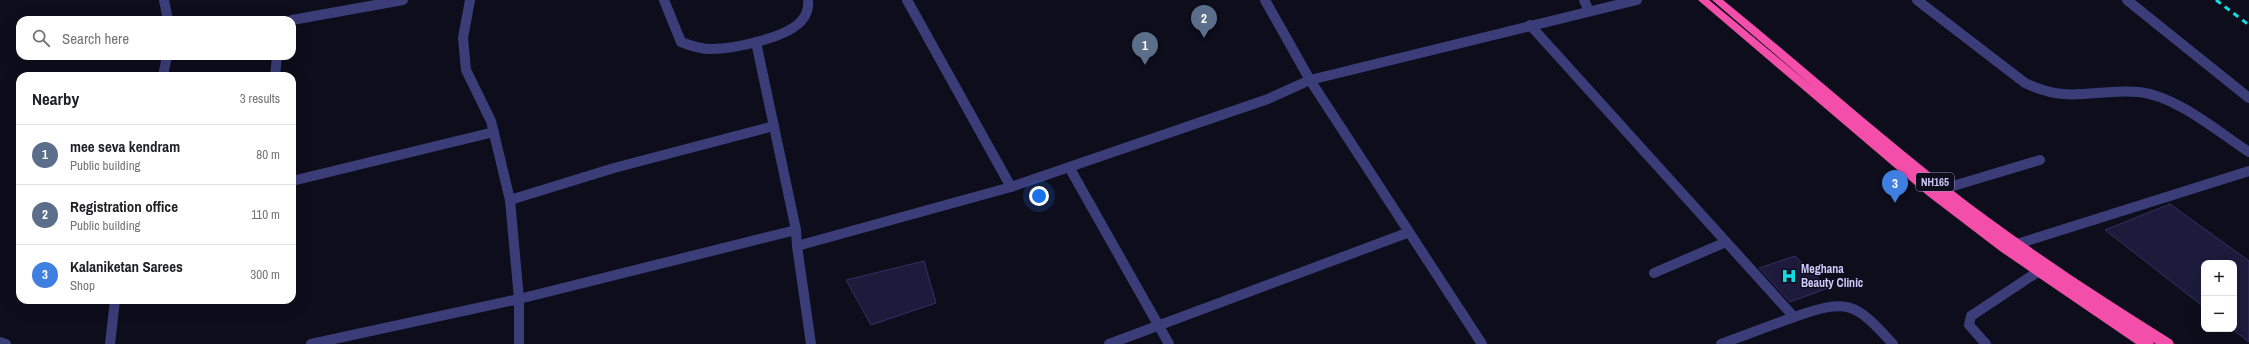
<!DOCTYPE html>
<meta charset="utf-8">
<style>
body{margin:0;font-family:"Archivo Narrow",sans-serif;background:#f2f2f2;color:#202124}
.controls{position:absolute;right:12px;bottom:12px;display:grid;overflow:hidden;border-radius:8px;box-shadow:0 4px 16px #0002}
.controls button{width:36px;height:36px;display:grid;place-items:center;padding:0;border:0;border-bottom:1px solid #e0e0e0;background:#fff;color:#202124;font:20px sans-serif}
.you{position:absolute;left:1039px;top:196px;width:14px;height:14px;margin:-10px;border:3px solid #fff;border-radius:50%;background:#1a73e8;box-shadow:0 0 0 6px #1a73e833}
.badge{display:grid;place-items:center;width:26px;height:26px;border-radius:50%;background:#d93025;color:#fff;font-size:13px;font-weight:700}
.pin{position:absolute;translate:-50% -33px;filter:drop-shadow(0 1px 2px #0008)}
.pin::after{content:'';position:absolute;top:21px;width:14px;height:12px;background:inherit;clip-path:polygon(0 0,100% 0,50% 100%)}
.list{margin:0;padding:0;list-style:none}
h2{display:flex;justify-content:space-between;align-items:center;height:52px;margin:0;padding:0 16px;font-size:17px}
h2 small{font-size:13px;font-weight:400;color:#757577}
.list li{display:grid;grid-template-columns:26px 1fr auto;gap:12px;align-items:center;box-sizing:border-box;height:60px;padding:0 16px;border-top:1px solid #e0e0e0}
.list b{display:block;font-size:15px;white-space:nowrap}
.list p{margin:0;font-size:13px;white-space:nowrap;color:#757577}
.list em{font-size:13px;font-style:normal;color:#757577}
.icon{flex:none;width:22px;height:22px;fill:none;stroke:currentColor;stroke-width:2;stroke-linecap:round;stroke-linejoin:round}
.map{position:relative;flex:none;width:2249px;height:344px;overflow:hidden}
.search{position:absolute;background:#fff;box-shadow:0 4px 16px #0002;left:16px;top:16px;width:280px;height:44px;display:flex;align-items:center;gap:10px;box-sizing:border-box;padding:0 14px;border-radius:12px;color:#757577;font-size:15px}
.panel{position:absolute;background:#fff;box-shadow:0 4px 16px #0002;left:16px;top:72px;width:280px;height:232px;border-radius:12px}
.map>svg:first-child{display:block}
</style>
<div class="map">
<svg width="2249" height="344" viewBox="0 0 2249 344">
<rect width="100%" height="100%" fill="#0e0d1c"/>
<!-- building -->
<g fill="#1e1a3b" stroke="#342e66">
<polygon points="2170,204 2249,261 2249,342 2232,329 2234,329 2234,263 2204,263 2204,307 2105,230"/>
<polygon points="1795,256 1828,288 1790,302 1759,268"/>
<polygon points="924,261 936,303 871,325 846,280"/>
</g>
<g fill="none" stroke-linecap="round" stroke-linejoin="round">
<!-- street -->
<g stroke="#3b3d78" stroke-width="10">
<polyline points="164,0 168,20"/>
<polyline points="470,0 463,38 466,70 491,121 510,200 519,299 519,344"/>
<path d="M664,0L681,42C691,46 701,49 711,49C733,49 788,38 802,20C807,14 809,8 808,0"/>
<polyline points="1265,0 1310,80 1482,344"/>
<polyline points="1584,0 1589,11"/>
<path d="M1917,0L2025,83C2072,105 2093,88 2139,92C2177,96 2218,132 2249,152"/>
<polyline points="2127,0 2249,98"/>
<polyline points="292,20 403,0"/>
<path d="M1530,25L1794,317C1848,298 1855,302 1893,344"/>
<polyline points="756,42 796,230 797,246"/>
<polyline points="163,76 167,56"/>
<polyline points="275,76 277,56"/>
<polyline points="1069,167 1169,344"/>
<polyline points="292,181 494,132"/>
<polyline points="1011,187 1268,99 1310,80 1637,0"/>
<polyline points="1943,189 2040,160"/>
<polyline points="510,200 614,168 774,126"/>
<polyline points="2017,244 2249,171"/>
<polyline points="1654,273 1726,242"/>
<polyline points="0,342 6,344"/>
<polyline points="110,344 115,300"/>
<polyline points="311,344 519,299 796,230"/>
<polyline points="811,344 797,246 1011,187 907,0"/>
<polyline points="1109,344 1407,233"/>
<polyline points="1721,344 1794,317"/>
<polyline points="1986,344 1969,325 1971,316 2039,271"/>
</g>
<!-- highway -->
<path fill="#f34faa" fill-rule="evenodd" d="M1698,0H1709L1812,86L1712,0H1723C1798,61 1871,126 1947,186C2019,242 2095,292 2172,340L2174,344H2156L2153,342L2154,344H2136L2000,251L1928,196Z"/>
<!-- rail -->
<polyline stroke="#10dee3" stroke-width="3" stroke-dasharray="6 5" stroke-linecap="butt" points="2216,0 2249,25"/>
</g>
<!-- icons -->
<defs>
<g id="hospital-bare" transform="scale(1.2)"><path d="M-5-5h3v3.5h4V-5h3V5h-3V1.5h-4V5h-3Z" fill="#10dee3" stroke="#0e0d1c" stroke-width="2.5" paint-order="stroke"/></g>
</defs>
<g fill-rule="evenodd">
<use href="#hospital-bare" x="1789" y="276"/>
</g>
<g text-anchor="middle" stroke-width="3" stroke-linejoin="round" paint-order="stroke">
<!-- shield labels -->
<rect fill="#0e0d1c" stroke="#9492b8" stroke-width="1" x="1916" y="173" width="38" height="18" rx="3"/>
<g font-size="11" font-weight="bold" fill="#cdcbfb">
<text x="1935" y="186">NH165</text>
</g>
<!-- poi labels -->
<g font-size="12" font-weight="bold" fill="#cdcbfb" stroke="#0e0d1c" text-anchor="start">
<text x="1801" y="273">Meghana<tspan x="1801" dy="14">Beauty Clinic</tspan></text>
</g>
</g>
</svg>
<div class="controls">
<button>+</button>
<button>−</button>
</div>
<div class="you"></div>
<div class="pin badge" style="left:1145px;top:65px;background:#5c6f8a">1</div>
<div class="pin badge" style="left:1204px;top:38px;background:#5c6f8a">2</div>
<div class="pin badge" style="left:1895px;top:203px;background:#3f7fe0">3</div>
<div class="search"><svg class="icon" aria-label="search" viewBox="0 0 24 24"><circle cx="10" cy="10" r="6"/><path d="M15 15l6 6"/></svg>Search here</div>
<section class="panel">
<h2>Nearby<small>3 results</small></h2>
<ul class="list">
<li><span class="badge" style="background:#5c6f8a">1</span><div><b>mee seva kendram</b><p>Public building</p></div><em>80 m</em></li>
<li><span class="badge" style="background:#5c6f8a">2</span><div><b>Registration office</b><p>Public building</p></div><em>110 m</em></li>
<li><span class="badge" style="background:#3f7fe0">3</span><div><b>Kalaniketan Sarees</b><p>Shop</p></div><em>300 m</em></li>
</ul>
</section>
</div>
